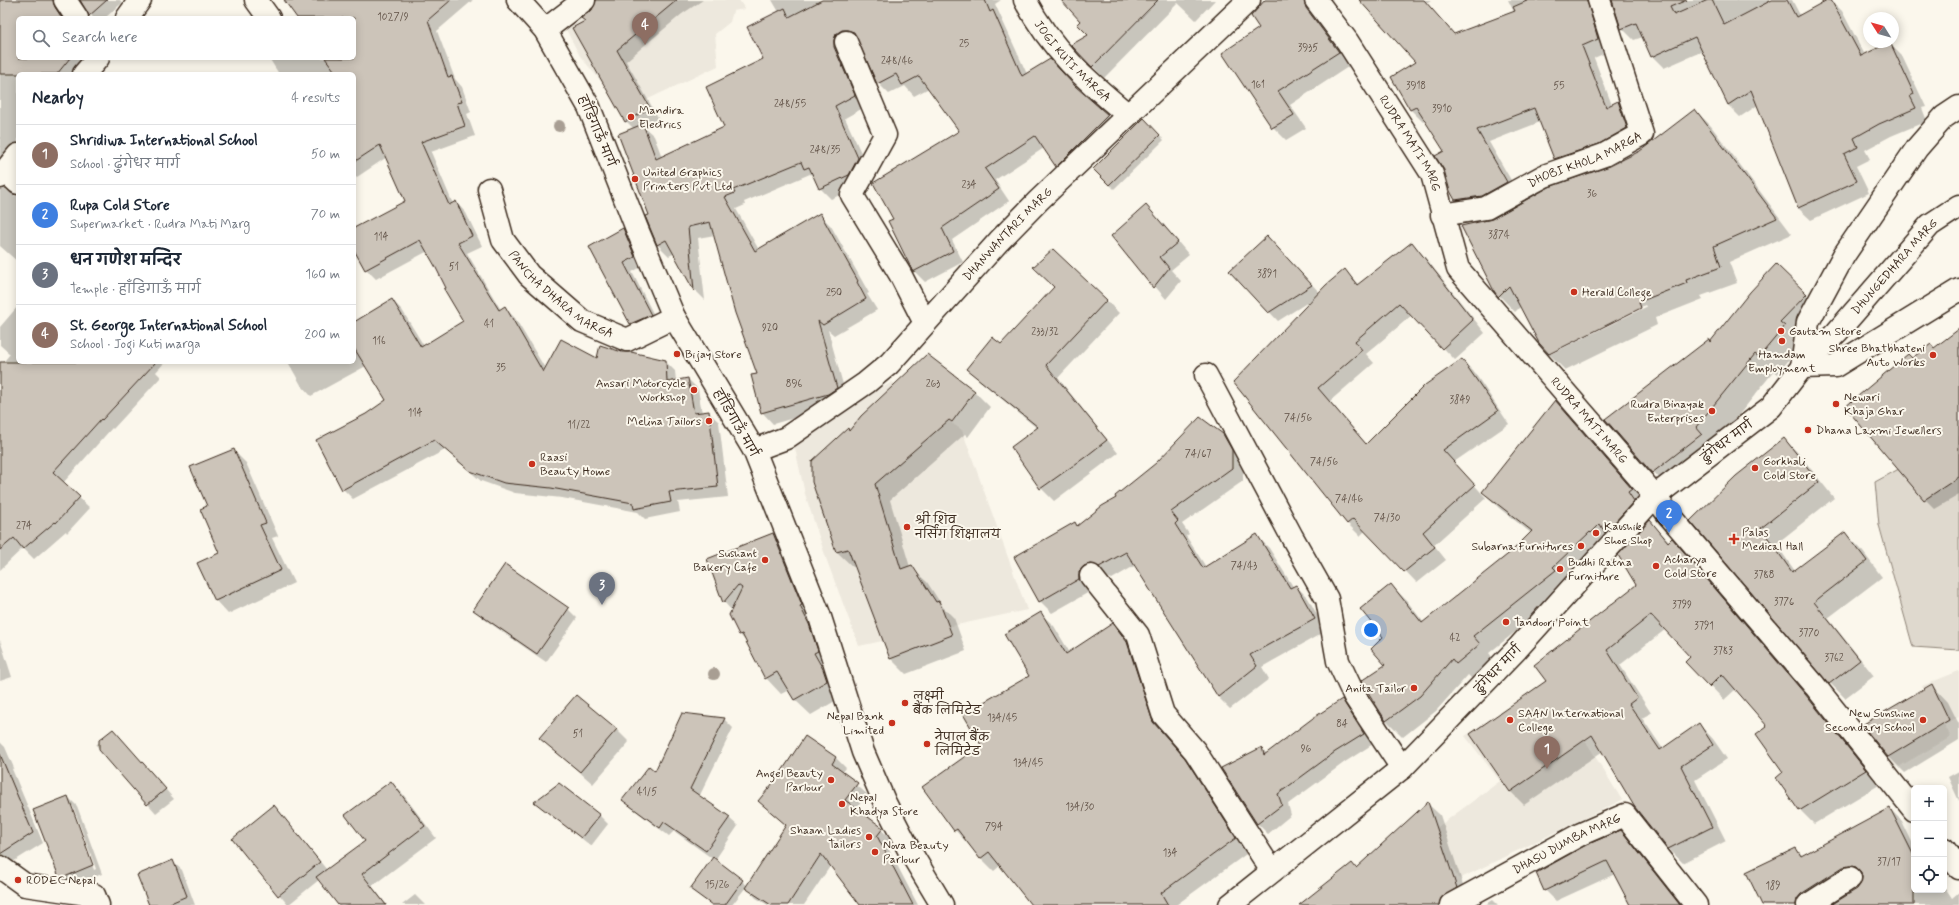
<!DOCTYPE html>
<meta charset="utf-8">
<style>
body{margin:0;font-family:Mynerve,"Playpen Sans Deva",sans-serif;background:#f2f2f3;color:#1f2937}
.controls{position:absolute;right:12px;bottom:12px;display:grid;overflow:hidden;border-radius:6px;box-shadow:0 2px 10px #0003}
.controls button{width:36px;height:36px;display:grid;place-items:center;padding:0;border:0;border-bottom:1px solid #e0e1e3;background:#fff;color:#1f2937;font:20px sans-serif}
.compass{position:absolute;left:1863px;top:12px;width:36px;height:36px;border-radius:50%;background:#fff;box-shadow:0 2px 10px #0003;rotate:307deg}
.you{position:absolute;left:1371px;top:630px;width:14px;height:14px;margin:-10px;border:3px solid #fff;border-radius:50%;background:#1a73e8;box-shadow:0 0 0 6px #1a73e833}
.badge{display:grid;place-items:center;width:26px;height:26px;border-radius:50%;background:#0f766e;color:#fff;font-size:13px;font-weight:700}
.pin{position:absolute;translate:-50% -33px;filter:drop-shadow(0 1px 2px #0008)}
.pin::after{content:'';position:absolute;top:21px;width:14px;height:12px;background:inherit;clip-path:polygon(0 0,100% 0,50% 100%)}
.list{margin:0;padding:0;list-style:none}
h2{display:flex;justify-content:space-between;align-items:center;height:52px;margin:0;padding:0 16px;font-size:17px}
h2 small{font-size:13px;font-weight:400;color:#747a83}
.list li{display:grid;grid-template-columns:26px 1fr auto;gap:12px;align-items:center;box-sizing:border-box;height:60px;padding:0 16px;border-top:1px solid #e0e1e3}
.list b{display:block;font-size:15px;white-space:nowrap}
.list p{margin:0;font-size:13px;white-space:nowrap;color:#747a83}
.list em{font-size:13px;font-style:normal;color:#747a83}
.icon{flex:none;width:22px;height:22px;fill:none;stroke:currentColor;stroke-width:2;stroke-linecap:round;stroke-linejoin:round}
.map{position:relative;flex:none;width:1959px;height:905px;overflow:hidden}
.search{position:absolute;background:#fff;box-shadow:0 2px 10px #0003;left:16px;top:16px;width:340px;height:44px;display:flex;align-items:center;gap:10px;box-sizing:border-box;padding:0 14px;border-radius:6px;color:#747a83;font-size:15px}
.panel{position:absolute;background:#fff;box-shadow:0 2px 10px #0003;left:16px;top:72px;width:340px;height:292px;border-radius:6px}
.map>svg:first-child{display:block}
</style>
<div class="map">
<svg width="1959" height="905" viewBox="0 0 1959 905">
<rect width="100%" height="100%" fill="#fbf7ec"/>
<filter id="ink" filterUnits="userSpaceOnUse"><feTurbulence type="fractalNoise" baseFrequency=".025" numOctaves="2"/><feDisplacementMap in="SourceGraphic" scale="8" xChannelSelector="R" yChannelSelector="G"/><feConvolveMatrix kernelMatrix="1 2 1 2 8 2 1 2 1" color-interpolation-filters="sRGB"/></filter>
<g filter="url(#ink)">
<!-- built -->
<g fill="#ede8dd">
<polygon points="594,0 739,0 745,9 733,11 730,22 715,34 718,66 625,110 580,56 562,22"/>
<polygon points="892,382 962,430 1027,610 859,646 827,561 805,494 793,439"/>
<polygon points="1959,671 1959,717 1944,724 1951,737 1895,769 1874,733 1931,698 1922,686"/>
<polygon points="1545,682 1585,740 1622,800 1459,879 1431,832 1500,781 1465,736"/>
</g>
<!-- green -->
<polygon fill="#dfd9ce" stroke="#8d8276" points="1959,436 1959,650 1913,647 1879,525 1875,482"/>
<!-- shadow -->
<g fill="#0003" fill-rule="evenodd">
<polygon points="0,0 54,0 65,11 66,18 18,18 18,58 91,58 79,74 18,74 18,161 0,185"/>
<polygon points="83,0 120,0 122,3 105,18 93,18"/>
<polygon points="286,0 473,0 437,31 455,79 462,87 471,112 467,114 475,136 431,152 453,204 456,202 466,213 482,246 467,253 501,310 505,308 515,318 546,370 622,353 665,361 675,371 676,381 688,379 698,389 702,413 708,412 719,422 728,497 678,502 680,512 645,519 638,512 562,498 515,493 481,481 445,450 353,499 343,489 366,414 387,400 366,366 311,396 301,385 288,362 354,362 354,323 392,300 402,310 424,346 464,322 428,251 376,279 366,269 354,248 354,229 406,201 387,157 354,179 354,74 279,74 269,58 354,58 354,18 298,18"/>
<polygon points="597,0 703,0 682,14 626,61 659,119 644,127 654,136 662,157 726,127 765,59 779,12 772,0 1001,0 995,4 1027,74 1078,90 1118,126 1067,177 1056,166 1044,148 995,180 1009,201 952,240 963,262 925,282 914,271 895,219 960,132 929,88 914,96 905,86 889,94 878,83 859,40 853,41 865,107 845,118 869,170 860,186 831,199 820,188 816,179 810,174 744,202 745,205 736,209 759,250 820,215 831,226 869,293 867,294 877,310 834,335 828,330 847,399 839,405 773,424 762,412 759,374 715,235 698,238 705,300 695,290 675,253 669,256 658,245 647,217 650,215 634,129 626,121 573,29 586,21 583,18 596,6"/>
<polygon points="1062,0 1215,0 1196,20 1178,3 1104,78 1073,46 1090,35 1082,21"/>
<polygon points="1267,0 1316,0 1319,21 1351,65 1290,105 1306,128 1286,140 1273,127 1261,28 1252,16"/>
<polygon points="1360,0 1431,0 1426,3 1455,35 1514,12 1508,0 1608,0 1610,51 1594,58 1612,105 1618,103 1630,115 1638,140 1567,171 1555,159 1540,122 1489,142 1519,194 1468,212 1456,200 1445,151 1426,120 1423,122 1411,110 1392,78 1416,62"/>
<polygon points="1613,0 1792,0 1800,15 1831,0 1842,11 1865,55 1890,44 1902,56 1926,107 1922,108 1927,121 1891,136 1865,150 1870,159 1856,166 1869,193 1811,220 1798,208 1758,105 1740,117 1728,105 1703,51 1664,68 1652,56 1643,37 1634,40 1622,28"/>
<path d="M1695,110L1711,126L1792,234L1729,262L1737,283L1701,296L1703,299L1655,318L1657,325L1565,370L1549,354L1521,306L1515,312L1495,291L1492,220L1610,167L1640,152ZM1645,305L1646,307L1551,354V352Z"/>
<polygon points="1144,119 1164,140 1114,189 1094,169"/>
<polygon points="5,189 15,196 18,196 18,262 0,246 0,190"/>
<polygon points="1158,218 1189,255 1171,270 1181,281 1166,299 1112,237"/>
<polygon points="623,230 631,238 643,266 632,272 658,323 639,332 631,324 590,247"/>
<polygon points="1411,243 1424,256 1485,333 1455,360 1412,315 1366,354 1374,363 1330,401 1367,445 1462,360 1474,372 1509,424 1454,462 1486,498 1434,545 1446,560 1417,583 1366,530 1360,536 1347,523 1235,382 1313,299 1278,321 1231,271 1276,246 1320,293 1345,271 1359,285"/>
<polygon points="1776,266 1825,313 1778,374 1774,371 1714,446 1671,491 1606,419 1709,341 1711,342"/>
<polygon points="1106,300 1119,313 1058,378 1118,453 1054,501 1041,488 1038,429 980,381 968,369 1001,346"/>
<polygon points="18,306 18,362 165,362 156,372 161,377 113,429 112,428 63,483 90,508 67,533 66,531 34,559 23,548 0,570 0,366 10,354 0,345 0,327"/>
<polygon points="1959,330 1959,495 1935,509 1925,499 1912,359 1934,349"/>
<polygon points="927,356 975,392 990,407 968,437 965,434 890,500 910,567 927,582 943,607 954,618 966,651 906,674 890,658 856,566 853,567 837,552 813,482 848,434"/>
<polygon points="1555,402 1647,505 1571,587 1489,653 1495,661 1473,680 1468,675 1436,711 1403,737 1387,721 1363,681 1386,665 1385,637 1391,585 1407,601 1424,623 1512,552 1531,533 1499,508 1483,492"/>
<polygon points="1223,435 1235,448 1243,463 1243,481 1182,524 1189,534 1186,536 1206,567 1257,536 1269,548 1294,588 1296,586 1308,598 1326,631 1262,667 1269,679 1230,709 1218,697 1136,565 1112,579 1102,575 1091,591 1052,613 1040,601 1075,523 1078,526"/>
<polygon points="1784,439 1799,454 1834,498 1776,544 1795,571 1845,533 1860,548 1882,577 1828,618 1874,676 1845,698 1830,683 1692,521"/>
<polygon points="233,450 246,463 278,536 272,538 294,583 228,614 216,601 198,564 220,553 208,507"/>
<polygon points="1650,522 1670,542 1672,540 1686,554 1819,709 1879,785 1814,824 1800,810 1768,726 1736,689 1724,700 1687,662 1692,657 1666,629 1620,665 1651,713 1642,718 1663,749 1699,724 1713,739 1727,759 1695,780 1726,841 1683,863 1669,849 1603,751 1524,805 1510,791 1548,681 1637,585"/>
<polygon points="773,534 788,550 842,697 811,715 795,700 789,690 781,694 766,678 747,642 740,635 732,611 724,602 708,560"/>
<polygon points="568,609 577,618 546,662 484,619 475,610"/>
<polygon points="1040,613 1054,626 1070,653 1113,625 1126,638 1140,657 1166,736 1198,773 1249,852 1176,905 1033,905 1001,865 994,871 981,858 955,830 924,788 983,745 1030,676"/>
<polygon points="0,640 12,677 0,681"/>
<polygon points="1932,685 1948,702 1959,724 1959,740 1905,773 1889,757"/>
<polygon points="1342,700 1352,710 1373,744 1345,762 1288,804 1291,815 1268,834 1258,824 1222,768 1262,748 1267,754"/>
<polygon points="724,719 733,728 699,797 729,818 738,826 715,860 748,886 787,826 759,801 778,777 805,738 836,758 846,768 842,773 867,794 856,809 892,839 887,846 918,905 879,905 831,865 804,905 768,905 756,898 746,887 732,905 712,905 713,859 674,831 669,836 632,808 623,799 655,772"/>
<polygon points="616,729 629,742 593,784 541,738"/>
<polygon points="113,730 174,799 156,813 96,745"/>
<polygon points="0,742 5,747 14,768 12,769 43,843 0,870"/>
<polygon points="1959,771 1959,801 1948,777"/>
<polygon points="391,782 402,793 436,838 372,886 387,905 339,905 320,879 288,905 233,839 274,806 327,870 366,841"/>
<path d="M68,797L77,806L102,874L71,886H68L59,877ZM71,806H73L96,869L94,870Z"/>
<polygon points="536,802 599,815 608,824 591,846"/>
<polygon points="1428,804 1440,815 1468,900 1460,905 1326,905 1356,868"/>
<polygon points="1890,809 1902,821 1914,846 1914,890 1944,890 1944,886 1952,898 1959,892 1959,905 1833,905 1858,889 1862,885 1864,878 1862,877 1856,879 1818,905 1763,905 1796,849 1803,856"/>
<polygon points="1621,831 1632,843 1681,905 1630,905 1615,874 1556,901 1545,890"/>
<polygon points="173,862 182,870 195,905 150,905"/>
<polygon points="415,895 425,905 402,905"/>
<polygon points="1493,900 1498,905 1485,905"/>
</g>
<!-- building -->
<g fill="#ccc4b9" stroke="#3b2a1e">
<polygon points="0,0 53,0 55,7 62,18 18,18 18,58 70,58 57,74 0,74"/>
<polygon points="80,0 107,0 89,16"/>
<polygon points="284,0 451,0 428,20 448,77 452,76 462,102 457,103 465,126 421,142 449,205 456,201 472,236 458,243 499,310 505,306 543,372 561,339 597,358 600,345 622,352 631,352 666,360 667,382 688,378 694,413 709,411 718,487 669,492 671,502 634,509 633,503 551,488 504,483 470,471 434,440 342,490 316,440 366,414 386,400 354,348 354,322 392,299 421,347 463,321 444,289 446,288 435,266 420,240 365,270 354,250 354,228 405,201 380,145 354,162 354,74 337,74 325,58 354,58 354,18 297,18"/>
<polygon points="596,0 677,0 617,50 650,108 625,122 572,28 585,21 581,18 592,10"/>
<polygon points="822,0 985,0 990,12 993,10 1022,76 1050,59 1075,86 1108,115 1056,167 1035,136 985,169 999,189 942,228 953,251 913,272 888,221 893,219 873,183 959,131 919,76 902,85 896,74 877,84 854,32 847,30 842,30 836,34 834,40 834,47 855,95 835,106 858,158 849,175 819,189 809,167 804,169 801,162 733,190 735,193 725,197 755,251 820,213 858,281 857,282 866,299 823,325 818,321 837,388 828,394 761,413 751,375 757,374 735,313 710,222 688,227 694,291 666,240 657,245 645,216 649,215 618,134 643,124 656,159 724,127 706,87 763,59 747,27 785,8 789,17"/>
<polygon points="1061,0 1158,0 1092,67 1071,45 1088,35 1077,24 1080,21"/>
<polygon points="1265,0 1304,0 1306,8 1339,52 1278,91 1294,115 1272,128 1222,53 1259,28 1251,16"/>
<polygon points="1359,0 1424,0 1454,34 1515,11 1513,7 1529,0 1587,0 1598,39 1582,46 1606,107 1618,101 1627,128 1599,144 1554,159 1534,108 1477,130 1507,182 1482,196 1455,200 1450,191 1444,170 1435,156 1444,151 1416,107 1410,110 1391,77 1415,62"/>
<polygon points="1612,0 1687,0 1670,7 1674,15 1708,0 1712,0 1724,25 1772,0 1787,0 1796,17 1827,0 1831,0 1861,56 1890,42 1914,94 1910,96 1916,108 1879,124 1854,138 1858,147 1844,154 1857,181 1798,208 1751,90 1728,105 1695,37 1651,57 1636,23 1621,29"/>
<polygon points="1695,109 1777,218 1714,246 1721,267 1686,280 1687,283 1639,302 1641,308 1549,354 1539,343 1509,286 1498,297 1494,291 1461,226 1492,219 1549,187 1610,166 1640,151"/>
<polygon points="1144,118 1160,135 1109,185 1093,169"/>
<polygon points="1146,205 1178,242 1160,257 1169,268 1153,288 1111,236"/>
<polygon points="623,228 635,257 624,263 651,315 630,324 589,247"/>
<polygon points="1267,236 1312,285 1268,313 1229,271"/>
<polygon points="1412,242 1473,320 1442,349 1399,303 1355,341 1362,350 1318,388 1366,444 1425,385 1462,359 1498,411 1443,450 1475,485 1423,532 1435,547 1404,572 1353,519 1347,524 1233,382 1326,285 1345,269 1357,285"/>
<polygon points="1053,249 1107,300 1046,365 1107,440 1084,458 1040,489 1011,447 1038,427 966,369 992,337 1001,344 1054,287 1033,267"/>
<polygon points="1776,264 1807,294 1780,322 1785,326 1759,357 1755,354 1696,427 1702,434 1652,473 1605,419 1709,339 1710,342 1750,292"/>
<polygon points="1959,329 1959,477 1924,500 1845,407 1908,354 1912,358 1931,344 1934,348"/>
<polygon points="927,354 975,391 952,422 949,420 875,484 901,569 912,565 936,602 939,601 952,635 890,659 848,549 836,552 812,482 812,461 848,428 849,431 861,416"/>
<polygon points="0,362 156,362 102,420 101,419 53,472 80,497 56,523 55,522 23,549 14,538 0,550"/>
<polygon points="1555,400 1632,489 1628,492 1634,501 1605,533 1600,524 1591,533 1590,532 1553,567 1556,570 1473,636 1480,644 1456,664 1452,659 1420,696 1386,721 1361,681 1385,665 1371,649 1383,637 1360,609 1391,584 1422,623 1512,551 1532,531 1482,492"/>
<polygon points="1200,417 1223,434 1232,450 1232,468 1171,512 1178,521 1175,524 1203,568 1257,534 1290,588 1296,585 1315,619 1250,655 1257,666 1218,697 1126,552 1099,567 1090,564 1084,566 1079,572 1079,579 1039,602 1014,557 1075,522 1077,526 1102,506 1116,498 1115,496 1156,463"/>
<polygon points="1784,438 1819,482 1761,528 1792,572 1845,532 1867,561 1814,602 1860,660 1829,684 1690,521 1736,476"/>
<polygon points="234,449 266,523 260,525 281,570 215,601 197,563 219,553 200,509 207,506 190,467"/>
<polygon points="1650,520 1668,542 1672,538 1805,694 1866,770 1799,811 1776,778 1783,772 1756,734 1767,726 1722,674 1709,687 1685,662 1690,657 1651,615 1607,650 1637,698 1629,704 1660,750 1699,723 1713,745 1681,766 1712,827 1668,849 1634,806 1592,735 1510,792 1470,734 1546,681 1534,665 1636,585 1618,555"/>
<polygon points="773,533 802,605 800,606 809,624 818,651 814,653 823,669 827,681 794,700 777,672 765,679 742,634 739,635 729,615 742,588 738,585 723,603 707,559"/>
<polygon points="505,564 569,608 537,654 473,610"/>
<polygon points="1041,612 1066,654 1113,623 1127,642 1153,722 1185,758 1236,838 1161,893 1168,905 1031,905 989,852 980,859 957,829 954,831 922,787 981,745 963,714 1029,676 1004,634"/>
<polygon points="1932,684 1949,720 1888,757 1862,725"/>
<polygon points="576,695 617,729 580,772 539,738"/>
<polygon points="1342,699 1364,734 1335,752 1278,794 1282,805 1257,824 1221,768 1262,747 1264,755 1313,718"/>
<polygon points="682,713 725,718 690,789 730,817 706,851 664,822 660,828 622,800 649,766 655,771"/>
<polygon points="113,729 166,789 147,805 99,750 99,740"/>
<polygon points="805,736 836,757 832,764 858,783 845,800 883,828 877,836 913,905 860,905 821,854 788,905 771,905 745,888 786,825 758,801 778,777"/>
<polygon points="0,754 33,833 0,854"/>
<polygon points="391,781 425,826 362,874 386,905 338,905 316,877 365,841 345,815"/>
<polygon points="559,783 600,815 581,838 534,802"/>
<polygon points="68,796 93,865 62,878 59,877 33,810"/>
<polygon points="1428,802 1457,888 1441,898 1439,905 1299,905 1352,863 1356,868"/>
<polygon points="274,805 320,862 278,896 232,839"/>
<polygon points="1890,808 1914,856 1914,905 1831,905 1857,889 1861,883 1862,877 1861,872 1856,867 1850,866 1843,867 1801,894 1797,899 1796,905 1762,905 1746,872 1796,848 1801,856"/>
<polygon points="1621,830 1680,905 1630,905 1607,861 1544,891 1536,873 1586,845"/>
<polygon points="713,857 743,880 725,905 712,905 690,889"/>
<polygon points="173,860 187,896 166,905 149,905 137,875"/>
</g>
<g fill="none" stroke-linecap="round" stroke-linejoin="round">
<!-- minor casing -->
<g stroke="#3b2a1e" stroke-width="25">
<g id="minor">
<polyline points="65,0 77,18"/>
<polyline points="256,0 269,18"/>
<path id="s1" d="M1025,0C1051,50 1086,80 1128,115"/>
<path id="s2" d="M1316,0L1347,41L1432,174L1458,269L1655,496L1667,513L1815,686L1914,810"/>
<polyline points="545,30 584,0"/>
<polyline points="846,42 885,135 852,195 900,274 925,323"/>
<polyline points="5,171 18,183"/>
<path id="s3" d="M489,189L503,240L529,275L582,321L627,340L674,317"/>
<path id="s4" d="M1442,215L1486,208L1544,176L1604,155L1642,134L1599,0"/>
<polyline points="1802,367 1808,322 1844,255 1917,148 1944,117 1959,107"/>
<polyline points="1802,367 1835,366 1959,290"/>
<polyline points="1206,375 1292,537 1327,599 1338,661 1355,697 1402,768"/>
<path id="s5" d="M754,450L786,438L866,383L889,364L999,241L1038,201L1249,0"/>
<polyline points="1091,576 1138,635 1163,714 1195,751 1272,871"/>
<polyline points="1944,849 1959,868"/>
<polyline points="0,867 25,885 94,895 98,905"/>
<path id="s6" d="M1230,905L1402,768L1517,649L1655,496L1771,407L1802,367L1837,332L1930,225L1959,206"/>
<path id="s7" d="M1451,905L1581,834L1625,815L1696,905"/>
<polyline points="1808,905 1850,878"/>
</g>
</g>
<!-- major casing -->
<g stroke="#3b2a1e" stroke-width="25">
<g id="major">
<polyline points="518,0 545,30 589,107 637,229 674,317 754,450 819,614 863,752 885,803 908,848 942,905"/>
<polyline points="127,18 140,0"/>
<polyline points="84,74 98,58"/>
<polyline points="0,177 18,155"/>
</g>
</g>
<!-- minor -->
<use href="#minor" stroke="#fbf7ec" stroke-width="22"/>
<!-- major -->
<use href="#major" stroke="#fbf7ec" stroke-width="22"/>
</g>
<!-- trees -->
<g fill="#a89e93">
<circle cx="559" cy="126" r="6"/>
<circle cx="714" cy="674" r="6"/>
</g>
</g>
<!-- markers -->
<g fill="#c8321e" stroke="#fbf7ec" stroke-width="1.5">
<circle cx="631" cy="117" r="4"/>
<circle cx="635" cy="179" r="4"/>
<circle cx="1574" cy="292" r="4"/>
<circle cx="1781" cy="331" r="4"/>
<circle cx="1782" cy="341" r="4"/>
<circle cx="677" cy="354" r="4"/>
<circle cx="1933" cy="355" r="4"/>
<circle cx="694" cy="390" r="4"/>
<circle cx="1836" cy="404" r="4"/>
<circle cx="1712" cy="411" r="4"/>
<circle cx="709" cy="421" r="4"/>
<circle cx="1808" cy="430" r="4"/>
<circle cx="532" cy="464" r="4"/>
<circle cx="1755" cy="468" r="4"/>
<circle cx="907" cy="527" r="4"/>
<circle cx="1596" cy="533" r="4"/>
<path d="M1732 533h4v4h4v4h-4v4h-4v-4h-4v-4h4z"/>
<circle cx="1581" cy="546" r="4"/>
<circle cx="765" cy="560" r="4"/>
<circle cx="1656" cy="566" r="4"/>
<circle cx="1560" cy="569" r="4"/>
<circle cx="1506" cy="622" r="4"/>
<circle cx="1414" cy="688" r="4"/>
<circle cx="905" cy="703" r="4"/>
<circle cx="1510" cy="720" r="4"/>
<circle cx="1923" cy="720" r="4"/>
<circle cx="892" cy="723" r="4"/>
<circle cx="927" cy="744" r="4"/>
<circle cx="831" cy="780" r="4"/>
<circle cx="842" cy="804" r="4"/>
<circle cx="869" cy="837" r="4"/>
<circle cx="875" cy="852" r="4"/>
<circle cx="18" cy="880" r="4"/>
</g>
<g text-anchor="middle" stroke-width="4" stroke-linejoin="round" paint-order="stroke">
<!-- number labels -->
<g font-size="10" fill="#5f5045">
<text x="393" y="20">1027/9</text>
<text x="964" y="47">25</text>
<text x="1308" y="51">3935</text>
<text x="897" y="64">248/46</text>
<text x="1258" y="88">161</text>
<text x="1416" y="89">3918</text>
<text x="1559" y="89">55</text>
<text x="790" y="107">248/55</text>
<text x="1442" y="112">3910</text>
<text x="825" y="153">248/35</text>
<text x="969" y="188">234</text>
<text x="1592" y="197">36</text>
<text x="1499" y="238">3874</text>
<text x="381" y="240">114</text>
<text x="454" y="270">51</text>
<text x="1267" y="277">3891</text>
<text x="834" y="296">250</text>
<text x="489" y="327">41</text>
<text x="770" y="331">920</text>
<text x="1045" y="335">233/32</text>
<text x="379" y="344">116</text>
<text x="501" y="371">35</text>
<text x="794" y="387">896</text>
<text x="933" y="387">263</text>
<text x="1460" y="403">3849</text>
<text x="415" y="416">114</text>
<text x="1298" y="421">74/56</text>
<text x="579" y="428">11/22</text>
<text x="1198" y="457">74/67</text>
<text x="1324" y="465">74/56</text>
<text x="1349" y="502">74/46</text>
<text x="1387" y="521">74/30</text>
<text x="24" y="529">274</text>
<text x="1244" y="569">74/43</text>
<text x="1764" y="578">3788</text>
<text x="1784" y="605">3776</text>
<text x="1682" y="608">3799</text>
<text x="1704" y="629">3791</text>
<text x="1809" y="636">3770</text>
<text x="1455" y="641">42</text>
<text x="1723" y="654">3783</text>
<text x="1834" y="661">3762</text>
<text x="1002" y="721">134/45</text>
<text x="1342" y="727">84</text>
<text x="578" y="737">51</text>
<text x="1306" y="752">96</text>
<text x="1028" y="766">134/45</text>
<text x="647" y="795">41/5</text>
<text x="1080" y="810">134/30</text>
<text x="994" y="830">794</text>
<text x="1170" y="856">134</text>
<text x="1889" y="865">37/17</text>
<text x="717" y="888">15/26</text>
<text x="1773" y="889">189</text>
</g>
<!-- street labels -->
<g font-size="12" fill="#3b2a1e" stroke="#fbf7ec">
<text dy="4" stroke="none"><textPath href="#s1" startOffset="78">JOGI KUTI MARGA</textPath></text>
<text transform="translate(597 131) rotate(67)" y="4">हाँडिगाऊँ मार्ग</text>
<text dy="4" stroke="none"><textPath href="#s2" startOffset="172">RUDRA MATI MARG</textPath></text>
<text dy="4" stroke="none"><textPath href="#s4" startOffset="155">DHOBI KHOLA MARGA</textPath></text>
<text dy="4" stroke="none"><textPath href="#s5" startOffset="337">DHANWANTARI MARG</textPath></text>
<text dy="4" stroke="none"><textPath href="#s6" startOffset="925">DHUNGEDHARA MARG</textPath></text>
<text dy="4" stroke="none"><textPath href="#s3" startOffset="134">PANCHA DHARA MARGA</textPath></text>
<text dy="4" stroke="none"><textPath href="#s2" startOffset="508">RUDRA MATI MARG</textPath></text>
<text transform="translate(736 423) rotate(60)" y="4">हाँडिगाऊँ मार्ग</text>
<text transform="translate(1727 441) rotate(-37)" y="4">ढुंगेधर मार्ग</text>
<text transform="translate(1498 669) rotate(-46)" y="4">ढुंगेधर मार्ग</text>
<text dy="4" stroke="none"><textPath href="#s7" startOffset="131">DHASU DUMBA MARG</textPath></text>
</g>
<!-- poi labels -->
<g font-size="12" fill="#3b2a1e" stroke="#fbf7ec" text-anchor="start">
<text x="639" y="114">Mandira<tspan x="639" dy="14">Electrics</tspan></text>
<text x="643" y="176">United Graphics<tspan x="643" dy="14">Printers Pvt Ltd</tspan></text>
<text x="1582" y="296">Herald College</text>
<text x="1789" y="335">Gautam Store</text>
<text x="1925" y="352" text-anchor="end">Shree Bhatbhateni<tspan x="1925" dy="14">Auto Works</tspan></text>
<text x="685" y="358">Bijay Store</text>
<text x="1782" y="358" text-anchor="middle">Hamdam<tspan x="1782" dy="14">Employment</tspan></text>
<text x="686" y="387" text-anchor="end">Ansari Motorcycle<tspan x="686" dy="14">Workshop</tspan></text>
<text x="1844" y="401">Newari<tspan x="1844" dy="14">Khaja Ghar</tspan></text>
<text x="1704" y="408" text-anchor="end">Rudra Binayak<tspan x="1704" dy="14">Enterprises</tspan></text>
<text x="701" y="425" text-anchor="end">Melina Tailors</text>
<text x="1816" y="434">Dhana Laxmi Jewellers</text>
<text x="540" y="461">Raasi<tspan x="540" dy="14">Beauty Home</tspan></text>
<text x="1763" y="465">Gorkhali<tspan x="1763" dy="14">Cold Store</tspan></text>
<text x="915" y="524">श्री शिव<tspan x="915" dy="14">नर्सिंग शिक्षालय</tspan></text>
<text x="1604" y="530">Kaushik<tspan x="1604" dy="14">Shoe Shop</tspan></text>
<text x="1742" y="536">Palas<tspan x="1742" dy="14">Medical Hall</tspan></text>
<text x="1573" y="550" text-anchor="end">Subarna Furnitures</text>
<text x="757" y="557" text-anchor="end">Sushant<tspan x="757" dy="14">Bakery Cafe</tspan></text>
<text x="1664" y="563">Acharya<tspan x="1664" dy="14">Cold Store</tspan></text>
<text x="1568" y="566">Budhi Ratna<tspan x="1568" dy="14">Furniture</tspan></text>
<text x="1514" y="626">Tandoori Point</text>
<text x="1406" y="692" text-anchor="end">Anita Tailor</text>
<text x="913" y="700">लक्ष्मी<tspan x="913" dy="14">बैंक लिमिटेड</tspan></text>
<text x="1518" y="717">SAAN International<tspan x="1518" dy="14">College</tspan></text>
<text x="1915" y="717" text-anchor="end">New Sunshine<tspan x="1915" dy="14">Secondary School</tspan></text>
<text x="884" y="720" text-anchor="end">Nepal Bank<tspan x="884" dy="14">Limited</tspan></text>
<text x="935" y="741">नेपाल बैंक<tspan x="935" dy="14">लिमिटेड</tspan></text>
<text x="823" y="777" text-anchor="end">Angel Beauty<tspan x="823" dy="14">Parlour</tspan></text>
<text x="850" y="801">Nepal<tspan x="850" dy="14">Khadya Store</tspan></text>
<text x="861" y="834" text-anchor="end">Shaan Ladies<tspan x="861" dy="14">Tailors</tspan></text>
<text x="883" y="849">Nova Beauty<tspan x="883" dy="14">Parlour</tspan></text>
<text x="26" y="884">RODEC Nepal</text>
</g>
</g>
</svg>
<div class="controls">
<button>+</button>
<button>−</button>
<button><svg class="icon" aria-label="locate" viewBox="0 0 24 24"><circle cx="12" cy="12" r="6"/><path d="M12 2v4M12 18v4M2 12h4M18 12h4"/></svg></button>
</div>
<svg class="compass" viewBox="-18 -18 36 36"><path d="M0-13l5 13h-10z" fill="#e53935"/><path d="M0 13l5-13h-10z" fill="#747a83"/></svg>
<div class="you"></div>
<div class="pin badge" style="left:1547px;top:769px;background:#8d6e63">1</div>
<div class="pin badge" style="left:1669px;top:533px;background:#3f7fe0">2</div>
<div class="pin badge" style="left:602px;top:605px;background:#6b7280">3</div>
<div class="pin badge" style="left:645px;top:45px;background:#8d6e63">4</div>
<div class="search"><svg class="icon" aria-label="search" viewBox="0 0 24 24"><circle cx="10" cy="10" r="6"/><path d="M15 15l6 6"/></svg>Search here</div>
<section class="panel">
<h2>Nearby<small>4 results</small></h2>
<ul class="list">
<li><span class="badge" style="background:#8d6e63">1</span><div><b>Shridiwa International School</b><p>School · ढुंगेधर मार्ग</p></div><em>50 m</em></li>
<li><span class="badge" style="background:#3f7fe0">2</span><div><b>Rupa Cold Store</b><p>Supermarket · Rudra Mati Marg</p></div><em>70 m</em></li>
<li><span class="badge" style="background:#6b7280">3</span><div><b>धन गणेश मन्दिर</b><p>Temple · हाँडिगाऊँ मार्ग</p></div><em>160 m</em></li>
<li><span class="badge" style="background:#8d6e63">4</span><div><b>St. George International School</b><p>School · Jogi Kuti marga</p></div><em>200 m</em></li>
</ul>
</section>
</div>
